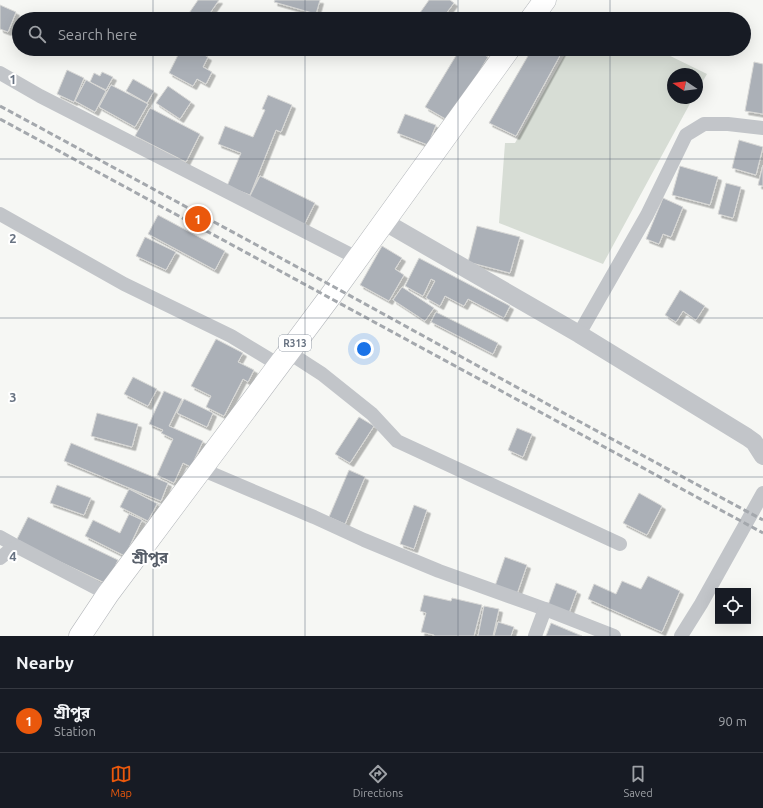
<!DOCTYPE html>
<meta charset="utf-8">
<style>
body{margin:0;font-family:Ubuntu,"Noto Sans Bengali",sans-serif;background:#20242c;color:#f1f3f6}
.controls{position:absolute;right:12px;bottom:12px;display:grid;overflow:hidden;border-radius:0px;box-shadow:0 4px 16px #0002}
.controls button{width:36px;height:36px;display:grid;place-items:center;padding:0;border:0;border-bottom:1px solid #363941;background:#171b24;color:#f1f3f6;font:20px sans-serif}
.compass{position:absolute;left:667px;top:68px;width:36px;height:36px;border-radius:50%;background:#171b24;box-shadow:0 4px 16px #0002;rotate:283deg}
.you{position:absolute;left:364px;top:349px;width:14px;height:14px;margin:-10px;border:3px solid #fff;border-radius:50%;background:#1a73e8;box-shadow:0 0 0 6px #1a73e833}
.badge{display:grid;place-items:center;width:26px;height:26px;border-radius:50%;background:#ea580c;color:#fff;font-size:13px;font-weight:700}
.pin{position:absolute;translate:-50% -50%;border:2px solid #fff;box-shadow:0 1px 4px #0006}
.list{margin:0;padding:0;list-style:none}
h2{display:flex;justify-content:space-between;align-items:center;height:52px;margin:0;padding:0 16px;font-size:17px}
h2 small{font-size:13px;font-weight:400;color:#9ea1a6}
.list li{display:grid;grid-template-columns:26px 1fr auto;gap:12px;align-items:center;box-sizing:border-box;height:64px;padding:0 16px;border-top:1px solid #363941}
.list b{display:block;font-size:15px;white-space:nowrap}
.list p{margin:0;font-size:13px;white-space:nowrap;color:#9ea1a6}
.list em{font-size:13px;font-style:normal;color:#9ea1a6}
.icon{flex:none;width:22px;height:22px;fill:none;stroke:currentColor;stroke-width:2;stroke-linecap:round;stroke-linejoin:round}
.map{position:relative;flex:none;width:763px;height:636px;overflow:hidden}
.search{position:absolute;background:#171b24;box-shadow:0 4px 16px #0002;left:12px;right:12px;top:12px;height:44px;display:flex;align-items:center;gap:10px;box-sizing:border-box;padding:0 14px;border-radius:22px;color:#9ea1a6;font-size:15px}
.sheet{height:116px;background:#171b24}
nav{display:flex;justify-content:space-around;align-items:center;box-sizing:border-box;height:56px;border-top:1px solid #363941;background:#171b24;font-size:11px;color:#9ea1a6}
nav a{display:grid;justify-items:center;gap:2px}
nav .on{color:#ea580c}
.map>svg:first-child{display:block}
</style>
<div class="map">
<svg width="763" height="636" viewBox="0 0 763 636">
<defs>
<filter id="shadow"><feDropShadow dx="3.5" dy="3.5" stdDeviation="0" flood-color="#0004"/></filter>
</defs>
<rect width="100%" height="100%" fill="#f6f7f4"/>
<!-- green -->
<polygon fill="#d7ddd5" points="568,49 656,49 707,74 697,91 697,74 673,74 673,98 693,98 603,264 499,223 505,143 515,143"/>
<!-- building -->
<g fill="#abb0b7" stroke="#d8d8d6" filter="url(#shadow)">
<polygon points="198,0 219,0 206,19 185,19"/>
<polygon points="275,0 320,0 316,14 274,2"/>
<polygon points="429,0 450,0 454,3 442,19 420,19 417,17"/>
<polygon points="0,5 16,12 8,32 0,29"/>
<polygon points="181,49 193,49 208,57 203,67 212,72 206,84 197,79 193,86 169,73"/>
<polygon points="460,49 474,49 488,57 449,121 425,107"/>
<polygon points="532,49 563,50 516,136 489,123"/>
<polygon points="754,62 763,64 763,114 745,111"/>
<polygon points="67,70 84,78 74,102 57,94"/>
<polygon points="102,72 113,77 106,90 90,82 94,73 100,76"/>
<polygon points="133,79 154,91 147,103 126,91"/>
<polygon points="86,80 106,91 95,112 75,101"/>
<polygon points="111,85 148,104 135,127 99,107"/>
<polygon points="168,86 191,102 180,119 156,103"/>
<polygon points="268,95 292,105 281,132 276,130 250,195 227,186 241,153 218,144 225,126 253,137 265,110 262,109"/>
<polygon points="150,108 200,134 186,162 135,136"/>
<polygon points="405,114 436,125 428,145 397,133"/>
<polygon points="739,140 763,147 756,175 732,168"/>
<polygon points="763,165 763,186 758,185"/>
<polygon points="680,166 718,177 710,205 672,195"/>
<polygon points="260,176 315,203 304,225 249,198"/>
<polygon points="726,183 741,187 733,218 718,214"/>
<polygon points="663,198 683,207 671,237 663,234 659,244 646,239"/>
<polygon points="158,215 225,251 215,270 148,234"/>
<polygon points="477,226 520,237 510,273 468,262"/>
<polygon points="145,237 176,252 166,270 136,256"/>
<polygon points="382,246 402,258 395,269 404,275 389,301 360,285"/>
<polygon points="419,258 510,306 504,318 468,299 464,306 445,296 440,306 426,298 435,281 431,279 423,296 405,286"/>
<polygon points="402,287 434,308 425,321 393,300"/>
<polygon points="680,290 705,306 696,320 683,311 676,322 665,315"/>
<polygon points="436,312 498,343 493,354 431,322"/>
<polygon points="216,339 243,353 238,362 254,370 248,382 243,379 224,416 206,407 211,396 191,386"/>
<polygon points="133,377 157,389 148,406 124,394"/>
<polygon points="164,391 182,399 169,426 203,441 191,467 183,463 174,483 157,475 173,439 161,433 163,430 149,424"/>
<polygon points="184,399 213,413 207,427 177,413"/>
<polygon points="97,413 138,424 132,447 91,436"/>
<polygon points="359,417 374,426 350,463 335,454"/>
<polygon points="517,428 532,434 523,457 508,450"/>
<polygon points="71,443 168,483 161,501 64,461"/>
<polygon points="349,470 365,477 345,524 329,517"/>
<polygon points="57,485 91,498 84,515 50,503"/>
<polygon points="129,489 160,505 157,504 148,521 120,507"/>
<polygon points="639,493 662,506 647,535 623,523"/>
<polygon points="414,505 427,510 414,549 400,544"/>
<polygon points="129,514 142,520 125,556 85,536 93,520 120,533"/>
<polygon points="28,517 118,560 107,584 16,541"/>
<polygon points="505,557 527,565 517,594 495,586"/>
<polygon points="648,576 680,591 662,632 588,599 594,584 616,594 622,581 641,589"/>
<polygon points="556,583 577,591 569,613 548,605"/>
<polygon points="424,595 451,601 452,598 482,605 474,636 434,636 434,635 421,632 426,613 420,611"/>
<polygon points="484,606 499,609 493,636 478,636"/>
<polygon points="498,622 514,627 511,636 494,636"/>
<polygon points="551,623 582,636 546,636"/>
</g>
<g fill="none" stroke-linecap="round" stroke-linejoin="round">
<!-- primary casing -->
<g stroke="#b4b7bb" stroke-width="23">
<g id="primary">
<polyline points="531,19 545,0"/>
<polyline points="80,636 108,594 329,298 509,49"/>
</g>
</g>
<!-- minor -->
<g stroke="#c2c5c9" stroke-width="14">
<polyline points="0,73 40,96 357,258"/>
<polyline points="0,214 124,284 231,336 279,365"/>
<polyline points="579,334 647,215 686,135 704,124 728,124 763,128"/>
<polyline points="288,352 322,374 372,414 397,441 620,544"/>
<polyline points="201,469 314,517 364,540 439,571 545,609 614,636"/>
<polyline points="0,537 18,547"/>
<polyline points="0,558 10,550 18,547 108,594"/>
<polyline points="535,636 545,609"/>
<polyline points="681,636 701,604 763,493"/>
</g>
<!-- tertiary -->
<polyline stroke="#c2c5c9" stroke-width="18" points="383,221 579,334 747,437 754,442 763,456"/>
<!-- primary -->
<use href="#primary" stroke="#fff" stroke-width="22"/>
<!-- rail -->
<g stroke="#a4a8ad" stroke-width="3" stroke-dasharray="6 3" stroke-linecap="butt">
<polyline points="0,106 336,288 571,417 763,520"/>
<polyline points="0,119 763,533"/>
</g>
</g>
<!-- grid -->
<path fill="none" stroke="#687382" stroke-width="1" stroke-opacity="0.55" d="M153,0V19M305,0V19M458,0V19M610,0V19M153,49V636M305,49V636M458,49V636M610,49V636M0,159H763M0,318H763M0,477H763"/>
<g text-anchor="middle" stroke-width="4" stroke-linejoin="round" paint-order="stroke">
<!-- shield labels -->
<rect fill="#fff" stroke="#959da8" stroke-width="1" x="279" y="335" width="32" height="16" rx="3"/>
<g font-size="10" font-weight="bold" fill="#687382">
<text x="295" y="347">R313</text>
</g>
<!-- district labels -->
<g font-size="15" font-weight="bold" fill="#565d68" stroke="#fff">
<text x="150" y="563">শ্রীপুর</text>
</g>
</g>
<g font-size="13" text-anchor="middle" font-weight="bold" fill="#687382" stroke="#fff" stroke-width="4" stroke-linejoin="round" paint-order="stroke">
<text x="13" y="84">1</text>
<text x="13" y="243">2</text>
<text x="13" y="402">3</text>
<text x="13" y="561">4</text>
</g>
</svg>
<div class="controls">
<button><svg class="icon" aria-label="locate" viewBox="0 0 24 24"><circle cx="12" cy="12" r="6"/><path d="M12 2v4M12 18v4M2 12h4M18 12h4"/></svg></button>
</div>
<svg class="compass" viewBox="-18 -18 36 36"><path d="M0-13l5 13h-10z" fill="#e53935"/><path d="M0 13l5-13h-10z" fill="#9ea1a6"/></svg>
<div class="you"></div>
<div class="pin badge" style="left:198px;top:219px">1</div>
<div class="search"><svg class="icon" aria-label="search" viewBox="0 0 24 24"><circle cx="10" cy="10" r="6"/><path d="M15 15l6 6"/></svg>Search here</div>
</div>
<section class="sheet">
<h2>Nearby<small></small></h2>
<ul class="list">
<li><span class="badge">1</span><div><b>শ্রীপুর</b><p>Station</p></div><em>90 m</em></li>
</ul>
</section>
<nav>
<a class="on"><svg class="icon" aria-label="map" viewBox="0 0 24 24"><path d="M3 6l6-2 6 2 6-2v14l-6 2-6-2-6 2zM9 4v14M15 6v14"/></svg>Map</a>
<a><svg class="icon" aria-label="directions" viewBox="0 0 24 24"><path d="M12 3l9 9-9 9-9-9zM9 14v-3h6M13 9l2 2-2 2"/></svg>Directions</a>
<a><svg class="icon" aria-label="saved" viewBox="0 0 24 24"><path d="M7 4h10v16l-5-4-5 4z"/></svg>Saved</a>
</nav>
